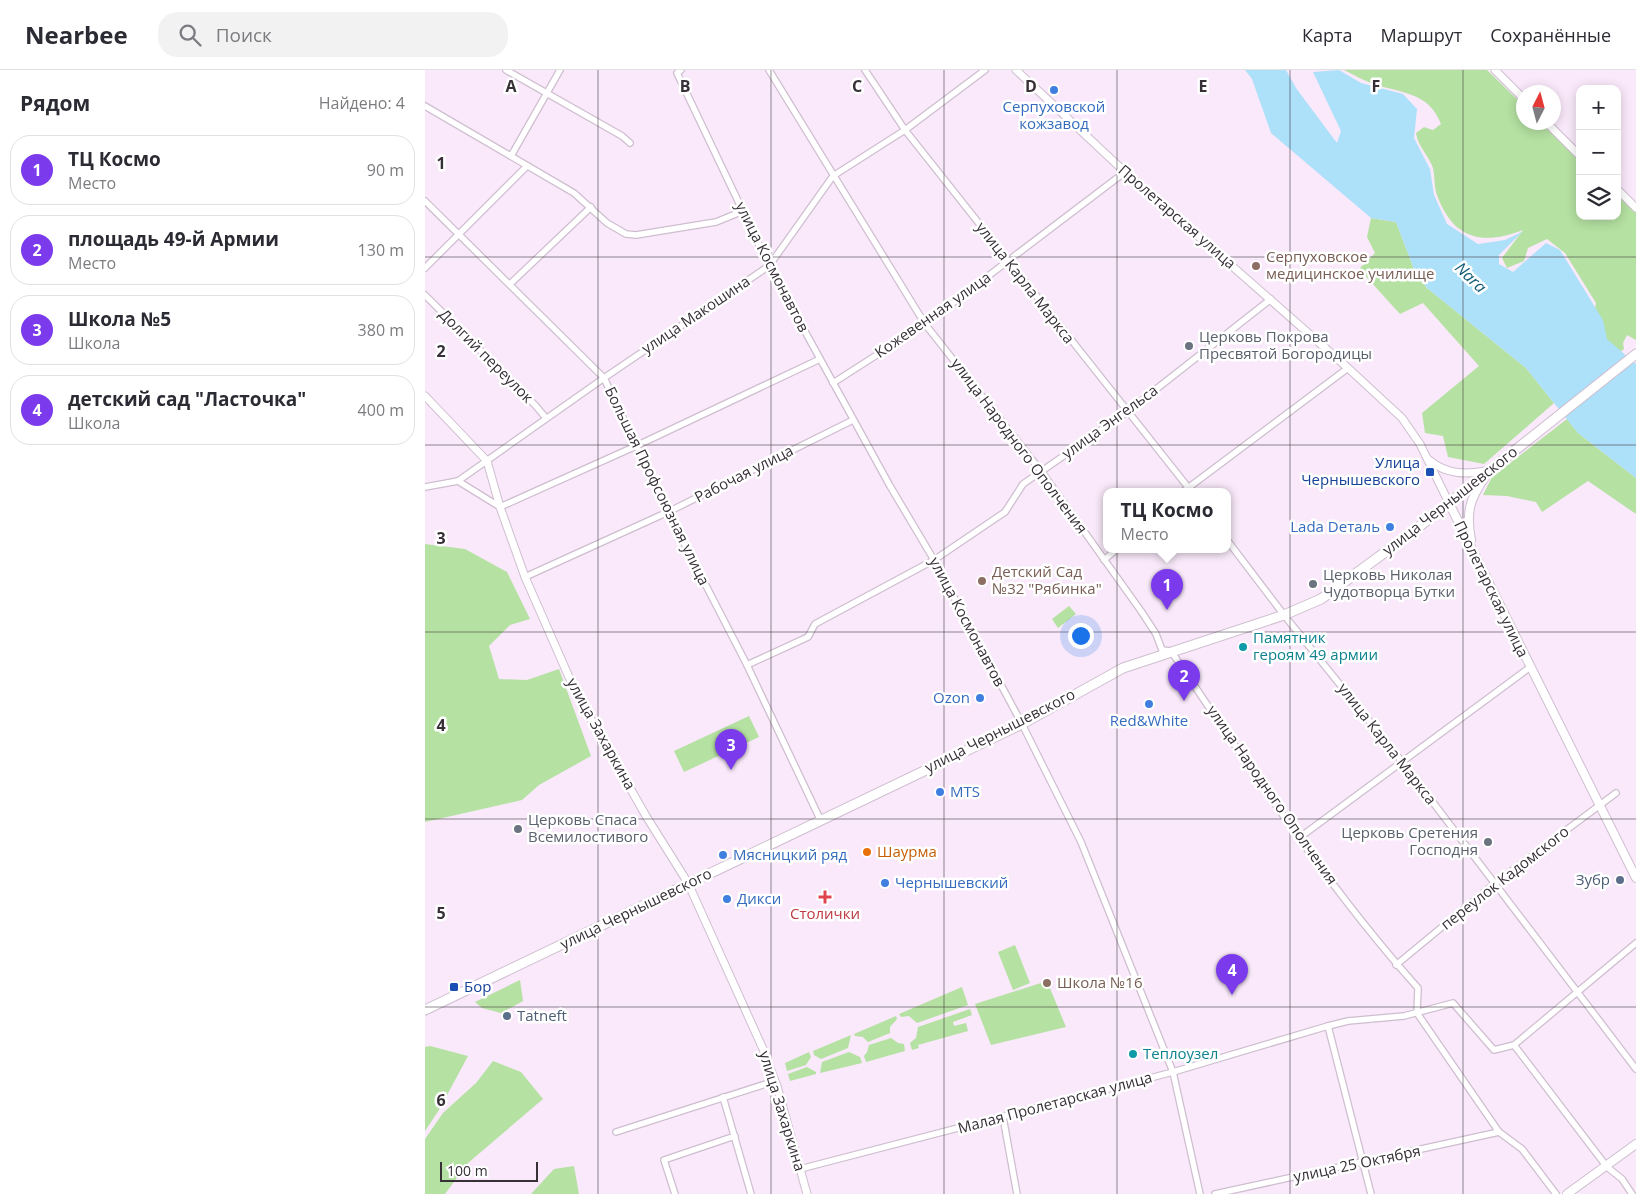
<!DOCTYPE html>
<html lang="ru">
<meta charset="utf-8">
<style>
body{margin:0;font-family:"Open Sans",sans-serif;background:#f2f2f3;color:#2b2b33}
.controls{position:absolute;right:15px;top:15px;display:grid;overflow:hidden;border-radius:10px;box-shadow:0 2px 12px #0003}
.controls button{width:45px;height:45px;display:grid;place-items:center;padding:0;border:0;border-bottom:1px solid #e1e1e2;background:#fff;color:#2b2b33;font:25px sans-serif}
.compass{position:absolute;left:1091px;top:15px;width:45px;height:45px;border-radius:50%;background:#fff;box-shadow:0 2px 12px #0003;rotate:6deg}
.scale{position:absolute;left:15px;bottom:12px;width:98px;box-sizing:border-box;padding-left:5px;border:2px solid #373037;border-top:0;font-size:14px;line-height:18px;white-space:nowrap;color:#373037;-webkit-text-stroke:4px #fff;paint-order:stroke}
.you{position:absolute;left:655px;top:565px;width:18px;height:18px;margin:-12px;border:4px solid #fff;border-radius:50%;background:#1a73e8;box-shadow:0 0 0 8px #1a73e833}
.badge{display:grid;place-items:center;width:32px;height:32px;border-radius:50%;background:#7c3aed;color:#fff;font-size:16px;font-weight:700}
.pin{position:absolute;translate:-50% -41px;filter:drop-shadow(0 1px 2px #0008)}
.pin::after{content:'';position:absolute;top:26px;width:18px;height:15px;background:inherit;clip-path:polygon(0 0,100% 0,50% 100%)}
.popup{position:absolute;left:678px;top:418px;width:128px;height:65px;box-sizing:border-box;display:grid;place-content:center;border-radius:10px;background:#fff;filter:drop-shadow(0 1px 4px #0005);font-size:16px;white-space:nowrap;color:#7c7c81}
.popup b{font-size:19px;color:#2b2b33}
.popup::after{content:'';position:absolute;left:50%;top:100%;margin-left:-10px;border:10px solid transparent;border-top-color:#fff}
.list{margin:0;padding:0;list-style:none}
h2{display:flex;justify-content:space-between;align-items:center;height:65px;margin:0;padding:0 20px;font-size:21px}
h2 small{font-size:16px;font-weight:400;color:#7c7c81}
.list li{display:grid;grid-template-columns:32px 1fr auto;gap:15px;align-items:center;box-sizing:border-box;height:70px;margin:0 10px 10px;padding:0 10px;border:1px solid #e1e1e2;border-radius:20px}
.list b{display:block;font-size:19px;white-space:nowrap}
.list p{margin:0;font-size:16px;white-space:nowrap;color:#7c7c81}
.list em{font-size:16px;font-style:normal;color:#7c7c81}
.icon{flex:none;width:28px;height:28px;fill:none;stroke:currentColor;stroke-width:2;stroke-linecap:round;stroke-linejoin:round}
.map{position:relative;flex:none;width:1211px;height:1124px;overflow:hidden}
header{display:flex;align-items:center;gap:30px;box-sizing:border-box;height:70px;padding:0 25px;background:#fff;border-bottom:1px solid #e1e1e2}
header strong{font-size:24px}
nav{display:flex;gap:28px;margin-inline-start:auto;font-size:18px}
.search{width:350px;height:45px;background:#f2f2f3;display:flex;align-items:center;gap:12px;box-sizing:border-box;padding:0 18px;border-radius:20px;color:#7c7c81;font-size:19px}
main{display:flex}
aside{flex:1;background:#fff}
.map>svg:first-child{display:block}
</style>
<header>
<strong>Nearbee</strong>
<div class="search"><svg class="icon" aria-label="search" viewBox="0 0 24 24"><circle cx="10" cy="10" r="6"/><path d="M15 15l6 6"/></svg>Поиск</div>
<nav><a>Карта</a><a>Маршрут</a><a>Сохранённые</a></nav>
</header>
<main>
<aside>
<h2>Рядом<small>Найдено: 4</small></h2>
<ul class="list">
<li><span class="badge">1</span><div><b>ТЦ Космо</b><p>Место</p></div><em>90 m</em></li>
<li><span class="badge">2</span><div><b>площадь 49-й Армии</b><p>Место</p></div><em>130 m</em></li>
<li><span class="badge">3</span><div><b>Школа №5</b><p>Школа</p></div><em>380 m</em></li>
<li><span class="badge">4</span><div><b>детский сад &quot;Ласточка&quot;</b><p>Школа</p></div><em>400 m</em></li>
</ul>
</aside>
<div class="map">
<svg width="1211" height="1124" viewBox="0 0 1211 1124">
<rect width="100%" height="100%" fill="#f9e9fa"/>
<!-- green -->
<g fill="#b5e1a2">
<path d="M919,0H1062L1098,35V52L1116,53L1155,90V146H1192V122L1211,142V270L1202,265L1198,273L1199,279L1184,290L1167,253L1171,233L1140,183L1122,169L1103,178L1099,191L1082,198L1077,188L1098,160C1057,176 1028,169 1012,125C1009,117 1010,107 1008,98C1004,86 993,77 991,63L999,57L1008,60L1016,54C1004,22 976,23 948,14C938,10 929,5 919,0Z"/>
<polygon points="946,148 971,152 989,199 1002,218 1101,298 1129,333 1059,394 1023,387 1018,366 1000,363 997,343 1054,296 998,233 975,244 934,199 950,183 942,167"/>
<polygon points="1142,349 1153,363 1211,408 1211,444 1163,411 1117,442 1111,432 1082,426 1058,425 1067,407"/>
<polygon points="0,474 40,479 82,502 105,549 85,555 64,576 74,609 102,610 134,599 166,686 114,715 97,730 0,752"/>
<polygon points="644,536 651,544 633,558 627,549"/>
<polygon points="324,646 334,667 259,702 249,681"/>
<polygon points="590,875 605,913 588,920 573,882"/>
<polygon points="95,910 98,931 76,943 57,938 50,932"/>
<polygon points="622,911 641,957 566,975 550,934"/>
<polygon points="537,917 543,935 492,953 484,946 476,947 474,944"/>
<polygon points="545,939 547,945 528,952 529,956 541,953 543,961 493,975 494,978 487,980 485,973 491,968 493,957"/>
<polygon points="471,946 472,949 465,957 465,963 443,972 438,967 430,966 429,964"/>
<polygon points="426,965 423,978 396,989 389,985 388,981"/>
<polygon points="466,968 473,973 479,974 480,981 441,992 439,986 442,982 444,975"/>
<polygon points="5,976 43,986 14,1040 0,1061 0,977"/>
<polygon points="384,982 386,987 381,995 362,1001 360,993"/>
<polygon points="424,982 435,987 437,993 395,1003 397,992"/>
<polygon points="68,991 96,1002 118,1029 43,1093 20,1124 0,1124 0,1069 18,1043 51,1013"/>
<polygon points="382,997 391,1002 391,1004 365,1011 363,1004"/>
<polygon points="149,1096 154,1124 106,1124 129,1099"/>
</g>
<!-- water -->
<polygon fill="#ade0f9" points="820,0 861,0 871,18 912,73 916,61 888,2 914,0 936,13 978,24 992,39 989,68 1005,99 1009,125 1022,154 1053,174 1080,170 1097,162 1074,185 1074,194 1088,202 1121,173 1135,180 1178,250 1182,269 1211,294 1211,408 1153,363 1101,298 1002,218 989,199 971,152 946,148 846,63 827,9"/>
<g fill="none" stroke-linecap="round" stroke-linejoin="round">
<!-- minor casing -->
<g stroke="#cebecf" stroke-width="8">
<g id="minor">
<polyline points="81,0 197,66 205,73"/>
<polyline points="256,0 252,3 344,196 465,416 509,490 597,654 656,772 748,1002 775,1124"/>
<path d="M344,0L500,254L616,401L716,541L731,564L737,580L746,581C824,696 900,814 993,918L992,943L1074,1062L1097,1079L1131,1124"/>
<polyline points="440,0 480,60 766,421"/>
<polyline points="0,36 149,123 182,153 201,164 211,165 291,152 318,141"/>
<polyline points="86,86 135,0"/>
<polyline points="0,131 179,308 243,442 322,595 395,749"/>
<polyline points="0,198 102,96"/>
<polyline points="85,214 166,137"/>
<polyline points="0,225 110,335 121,348"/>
<polyline points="408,313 500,254 700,102"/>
<polyline points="33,411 75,437 211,376 395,289"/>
<polyline points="0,417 33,411 179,308 344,196 408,106 480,60 560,0"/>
<polyline points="759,421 923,298"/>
<polyline points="802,470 859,545 978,693 1211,999"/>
<polyline points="679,490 692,479"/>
<polyline points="100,507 243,442 428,350"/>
<polyline points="322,595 383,567 390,554 509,490 580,442 598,414 702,342 846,229"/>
<polyline points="874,768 1104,598"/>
<polyline points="971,895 1069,814 1191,723"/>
<polyline points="903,956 946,1124"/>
<polyline points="1089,975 1182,1097 1197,1109 1207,1124"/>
<polyline points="298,1027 326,1124"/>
<polyline points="578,1047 592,1124"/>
<polyline points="191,1062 350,1011"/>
<polyline points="375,1099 748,1002 903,956 923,951 979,946 1028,933 1069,980 1089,975 1211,873"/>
<polyline points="250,1124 239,1090 310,1066"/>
<polyline points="790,1124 1074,1062"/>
</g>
</g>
<!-- tertiary casing -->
<g stroke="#cebecf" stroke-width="9">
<g id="tertiary">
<polyline points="591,0 700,102 923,298 977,348 995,374 1024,433"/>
<polyline points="1070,0 1098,28"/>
<polyline points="1121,52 1155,86"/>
<polyline points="1192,119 1211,138"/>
<polyline points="0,326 62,391 75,437 100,507 151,623 221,746 263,813 338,979 352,1016 382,1124"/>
<path d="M1004,390C1022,405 1042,405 1065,400"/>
</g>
</g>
<!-- secondary casing -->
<g stroke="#cebecf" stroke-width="10">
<g id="secondary">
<polyline points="1024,433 1211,808"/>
<path d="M1046,470C1041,443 1044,430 1060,407"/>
<polyline points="1142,1124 1211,1074"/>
</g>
</g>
<!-- primary casing -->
<g stroke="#cebecf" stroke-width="11">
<polyline id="primary" points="0,940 597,654 698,598 859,545 896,529 985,464 1211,284"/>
</g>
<!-- minor -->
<use href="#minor" stroke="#fff" stroke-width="5.5"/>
<!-- tertiary -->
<use href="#tertiary" stroke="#fff" stroke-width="7"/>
<!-- secondary -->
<use href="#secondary" stroke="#fff" stroke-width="8"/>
<!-- primary -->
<use href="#primary" stroke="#fff" stroke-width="9"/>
</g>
<!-- grid -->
<path fill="none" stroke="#373037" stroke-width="1" stroke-opacity="0.55" d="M173,0V1124M346,0V1124M519,0V1124M692,0V1124M865,0V1124M1038,0V1124M0,187H1211M0,375H1211M0,562H1211M0,749H1211M0,937H1211"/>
<!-- markers -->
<g fill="#3f7fe0" stroke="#fff" stroke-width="2">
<circle cx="629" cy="20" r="5"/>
<circle cx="965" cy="457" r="5"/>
<circle cx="555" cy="628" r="5"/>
<circle cx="724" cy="634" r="5"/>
<circle cx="515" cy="722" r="5"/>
<circle cx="298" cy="785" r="5"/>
<circle cx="460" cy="813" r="5"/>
<circle cx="302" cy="829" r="5"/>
</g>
<g fill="#8d6e63" stroke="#fff" stroke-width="2">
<circle cx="831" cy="196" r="5"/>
<circle cx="557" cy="511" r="5"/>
<circle cx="622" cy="913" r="5"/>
</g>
<g fill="#6b7280" stroke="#fff" stroke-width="2">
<circle cx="764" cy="276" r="5"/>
<circle cx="888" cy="514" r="5"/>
<circle cx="93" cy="759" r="5"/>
<circle cx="1063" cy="772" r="5"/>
</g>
<g fill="#1a4fb4" stroke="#fff" stroke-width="2">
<rect x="1000" y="397" width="10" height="10" rx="2.5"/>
<rect x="24" y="912" width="10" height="10" rx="2.5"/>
</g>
<g fill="#0f9aa8" stroke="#fff" stroke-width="2">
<circle cx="818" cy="577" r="5"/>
<circle cx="708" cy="984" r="5"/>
</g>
<circle fill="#e8710a" stroke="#fff" stroke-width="2" cx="442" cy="782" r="5"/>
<g fill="#5c6f8a" stroke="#fff" stroke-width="2">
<circle cx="1195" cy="810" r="5"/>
<circle cx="82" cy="946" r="5"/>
</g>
<path fill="#e0444e" stroke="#fff" stroke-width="2" d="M397.5 819.5h5v5h5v5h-5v5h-5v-5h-5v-5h5z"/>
<g text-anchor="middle" stroke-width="5" stroke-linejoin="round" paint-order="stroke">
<!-- shop labels -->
<g font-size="15" fill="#366cbe" stroke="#fff" text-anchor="start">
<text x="629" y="42" text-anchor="middle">Серпуховской<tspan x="629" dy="17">кожзавод</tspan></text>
<text x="955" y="462" text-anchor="end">Lada Dеталь</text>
<text x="545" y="633" text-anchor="end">Ozon</text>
<text x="724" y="656" text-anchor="middle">Red&amp;White</text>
<text x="525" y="727">MTS</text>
<text x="308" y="790">Мясницкий ряд</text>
<text x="470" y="818">Чернышевский</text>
<text x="312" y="834">Дикси</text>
</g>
<!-- street labels -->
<g font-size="15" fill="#373037" stroke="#fff">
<text transform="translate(752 147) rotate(41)" y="5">Пролетарская улица</text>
<text transform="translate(347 197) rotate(63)" y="5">улица Космонавтов</text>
<text transform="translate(600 213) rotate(52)" y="5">улица Карла Маркса</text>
<text transform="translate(271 245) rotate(-34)" y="5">улица Макошина</text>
<text transform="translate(508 245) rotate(-35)" y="5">Кожевенная улица</text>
<text transform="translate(61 286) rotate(45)" y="5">Долгий переулок</text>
<text transform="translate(685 352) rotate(-36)" y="5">улица Энгельса</text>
<text transform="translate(594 376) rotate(53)" y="5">улица Народного Ополчения</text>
<text transform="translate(319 404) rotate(-27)" y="5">Рабочая улица</text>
<text transform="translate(232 416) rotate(64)" y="5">Большая Профсоюзная улица</text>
<text transform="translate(1025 431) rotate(-38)" y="5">улица Чернышевского</text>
<text transform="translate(1066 519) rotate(64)" y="5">Пролетарская улица</text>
<text transform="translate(542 552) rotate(62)" y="5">улица Космонавтов</text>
<text transform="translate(575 661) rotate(-27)" y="5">улица Чернышевского</text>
<text transform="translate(176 664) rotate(61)" y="5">улица Захаркина</text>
<text transform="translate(962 674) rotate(52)" y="5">улица Карла Маркса</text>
<text transform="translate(847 725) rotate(55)" y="5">улица Народного Ополчения</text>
<text transform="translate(1080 808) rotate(-38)" y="5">переулок Кадомского</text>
<text transform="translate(211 839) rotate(-26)" y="5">улица Чернышевского</text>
<text transform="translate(630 1033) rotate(-15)" y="5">Малая Пролетарская улица</text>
<text transform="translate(357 1041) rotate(73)" y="5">улица Захаркина</text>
<text transform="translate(932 1094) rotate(-12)" y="5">улица 25 Октября</text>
</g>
<!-- education labels -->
<g font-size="15" fill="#785e54" stroke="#fff" text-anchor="start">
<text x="841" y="192">Серпуховское<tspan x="841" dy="17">медицинское училище</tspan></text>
<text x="567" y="507">Детский Сад<tspan x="567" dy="17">№32 "Рябинка"</tspan></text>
<text x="632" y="918">Школа №16</text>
</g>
<!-- worship labels -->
<g font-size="15" fill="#5b616d" stroke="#fff" text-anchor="start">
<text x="774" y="272">Церковь Покрова<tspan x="774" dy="17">Пресвятой Богородицы</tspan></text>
<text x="898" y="510">Церковь Николая<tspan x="898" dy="17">Чудотворца Бутки</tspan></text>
<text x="103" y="755">Церковь Спаса<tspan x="103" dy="17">Всемилостивого</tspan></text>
<text x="1053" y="768" text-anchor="end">Церковь Сретения<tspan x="1053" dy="17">Господня</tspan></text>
</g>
<!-- transit labels -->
<g font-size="15" fill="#164399" stroke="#fff" text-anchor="end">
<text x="995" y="398">Улица<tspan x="995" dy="17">Чернышевского</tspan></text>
<text x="39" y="922" text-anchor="start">Бор</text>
</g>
<!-- culture labels -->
<g font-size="15" fill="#0d838f" stroke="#fff" text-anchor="start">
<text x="828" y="573">Памятник<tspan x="828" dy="17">героям 49 армии</tspan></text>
<text x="718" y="989">Теплоузел</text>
</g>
<!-- food labels -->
<g font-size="15" fill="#c56008" stroke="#fff" text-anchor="start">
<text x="452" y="787">Шаурма</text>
</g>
<!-- service labels -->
<g font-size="15" fill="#4e5e75" stroke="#fff" text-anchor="end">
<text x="1185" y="815">Зубр</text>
<text x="92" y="951" text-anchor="start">Tatneft</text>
</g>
<!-- health labels -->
<g font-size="15" fill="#be3a42" stroke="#fff">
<text x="400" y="849">Столички</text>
</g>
<!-- water labels -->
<g font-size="16" font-style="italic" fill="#125b77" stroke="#fff">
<text transform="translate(1046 207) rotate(44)" y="6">Nara</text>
</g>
</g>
<g font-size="16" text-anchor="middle" font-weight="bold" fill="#373037" stroke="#fff" stroke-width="5" stroke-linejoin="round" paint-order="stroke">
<text x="86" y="22">A</text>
<text x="260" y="22">B</text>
<text x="432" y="22">C</text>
<text x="606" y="22">D</text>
<text x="778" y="22">E</text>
<text x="951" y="22">F</text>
<text x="16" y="99">1</text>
<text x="16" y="287">2</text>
<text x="16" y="474">3</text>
<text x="16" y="661">4</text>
<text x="16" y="849">5</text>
<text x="16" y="1036">6</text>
</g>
</svg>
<div class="controls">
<button>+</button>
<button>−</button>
<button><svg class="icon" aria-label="layers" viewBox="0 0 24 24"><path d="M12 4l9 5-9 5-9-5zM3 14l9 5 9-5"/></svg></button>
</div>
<svg class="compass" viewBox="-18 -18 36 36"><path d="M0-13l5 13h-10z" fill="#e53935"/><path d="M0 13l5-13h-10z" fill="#7c7c81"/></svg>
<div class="scale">100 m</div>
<div class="you"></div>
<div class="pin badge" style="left:742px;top:540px">1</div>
<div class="popup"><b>ТЦ Космо</b>Место</div>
<div class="pin badge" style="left:759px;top:631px">2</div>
<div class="pin badge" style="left:306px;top:700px">3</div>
<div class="pin badge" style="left:807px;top:925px">4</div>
</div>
</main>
